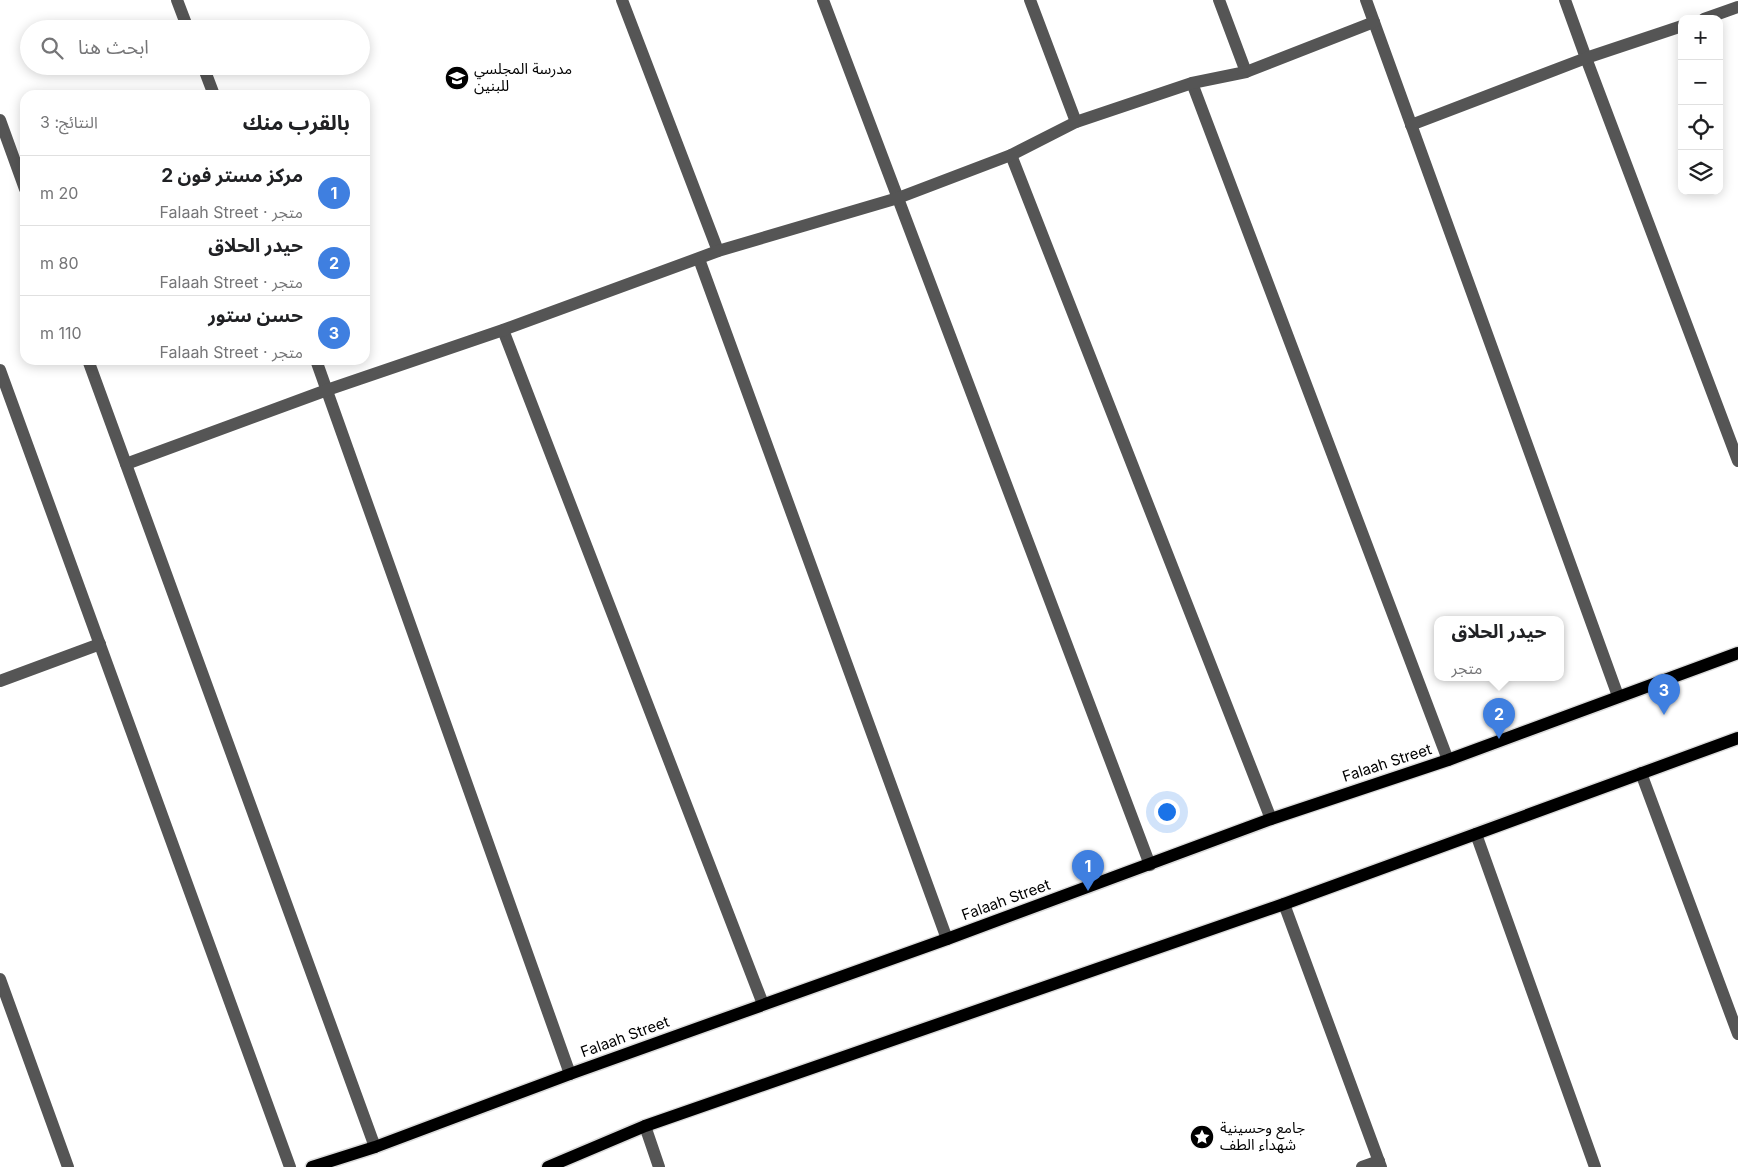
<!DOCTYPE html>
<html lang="ar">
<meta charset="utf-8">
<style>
body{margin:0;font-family:Inter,"Noto Sans Arabic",sans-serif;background:#f2f2f2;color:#202124;direction:rtl}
.controls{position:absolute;right:15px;top:15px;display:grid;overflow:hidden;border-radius:10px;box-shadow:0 2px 12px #0003}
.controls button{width:45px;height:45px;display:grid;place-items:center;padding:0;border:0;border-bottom:1px solid #e0e0e0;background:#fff;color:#202124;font:25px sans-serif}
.you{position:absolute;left:1166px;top:811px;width:18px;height:18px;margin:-12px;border:4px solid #fff;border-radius:50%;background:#1a73e8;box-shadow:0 0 0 8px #1a73e833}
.badge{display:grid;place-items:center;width:32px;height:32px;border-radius:50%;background:#000;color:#fff;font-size:16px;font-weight:700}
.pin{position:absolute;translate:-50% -41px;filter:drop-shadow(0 1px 2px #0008)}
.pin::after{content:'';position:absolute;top:26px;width:18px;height:15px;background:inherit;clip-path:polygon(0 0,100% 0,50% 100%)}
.popup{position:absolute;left:1434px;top:616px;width:130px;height:65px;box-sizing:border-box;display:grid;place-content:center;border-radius:10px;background:#fff;filter:drop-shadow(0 1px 4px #0005);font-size:16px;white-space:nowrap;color:#757577}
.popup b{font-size:19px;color:#202124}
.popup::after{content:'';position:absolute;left:50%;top:100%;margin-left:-10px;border:10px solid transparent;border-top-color:#fff}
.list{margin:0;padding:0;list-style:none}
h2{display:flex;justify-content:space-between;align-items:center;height:65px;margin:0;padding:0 20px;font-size:21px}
h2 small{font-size:16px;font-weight:400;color:#757577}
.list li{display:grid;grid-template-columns:32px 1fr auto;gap:15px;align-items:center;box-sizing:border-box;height:70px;padding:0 20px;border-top:1px solid #e0e0e0}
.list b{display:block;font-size:19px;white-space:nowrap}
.list p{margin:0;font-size:16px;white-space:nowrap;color:#757577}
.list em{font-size:16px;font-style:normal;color:#757577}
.icon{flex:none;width:28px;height:28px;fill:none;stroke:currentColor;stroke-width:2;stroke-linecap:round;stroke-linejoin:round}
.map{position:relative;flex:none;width:1738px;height:1167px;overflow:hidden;direction:ltr}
.search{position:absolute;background:#fff;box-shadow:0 2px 12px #0003;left:20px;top:20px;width:350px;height:55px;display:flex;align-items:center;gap:12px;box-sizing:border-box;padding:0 18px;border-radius:28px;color:#757577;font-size:19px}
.panel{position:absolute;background:#fff;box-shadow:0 2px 12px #0003;left:20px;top:90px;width:350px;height:275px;border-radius:15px;direction:rtl}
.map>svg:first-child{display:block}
</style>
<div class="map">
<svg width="1738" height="1167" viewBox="0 0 1738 1167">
<rect width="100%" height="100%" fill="#fff"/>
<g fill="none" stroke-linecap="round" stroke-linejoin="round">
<!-- major casing -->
<g stroke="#dbdbdb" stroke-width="15">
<g id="major">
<polyline points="312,1167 375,1147 570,1074 947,939 1271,819 1448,760 1738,653"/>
<polyline points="548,1167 645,1126 1284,904 1738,738"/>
</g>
</g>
<!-- minor -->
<g stroke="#555" stroke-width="12">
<polyline points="177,0 188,29"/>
<polyline points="622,0 718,251"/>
<polyline points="823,0 1150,865"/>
<polyline points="1030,0 1076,122"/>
<polyline points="1219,0 1246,72"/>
<polyline points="1366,0 1618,696"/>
<polyline points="1565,0 1586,58 1738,461"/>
<polyline points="1704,19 1738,7"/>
<polyline points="203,66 214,95"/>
<polyline points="1192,83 1448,760"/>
<polyline points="0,120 25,189"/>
<polyline points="1411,125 1586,58 1682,26"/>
<polyline points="1011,155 1271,819"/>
<polyline points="699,259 947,939"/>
<polyline points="503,330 763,1004"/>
<polyline points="88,360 375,1147"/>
<polyline points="316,360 570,1074"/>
<polyline points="0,370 290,1167"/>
<polyline points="126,464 327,390 503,330 718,251 898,198 1011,155 1076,122 1192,83 1246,72 1374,22"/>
<polyline points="0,681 100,644"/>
<polyline points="1641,773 1738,1034"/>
<polyline points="1476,834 1595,1167"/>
<polyline points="1284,904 1381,1167"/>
<polyline points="0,979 68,1167"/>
<polyline points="645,1126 659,1167"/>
<polyline points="1362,1167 1379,1161"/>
</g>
<!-- major -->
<use href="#major" stroke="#000" stroke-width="12"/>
</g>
<!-- icons -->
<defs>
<g id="school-disc" transform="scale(1.25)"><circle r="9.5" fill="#000" stroke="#fff"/><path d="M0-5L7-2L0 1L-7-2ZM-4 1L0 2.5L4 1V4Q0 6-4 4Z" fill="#fff"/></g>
<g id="sight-disc" transform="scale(1.25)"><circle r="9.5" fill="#000" stroke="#fff"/><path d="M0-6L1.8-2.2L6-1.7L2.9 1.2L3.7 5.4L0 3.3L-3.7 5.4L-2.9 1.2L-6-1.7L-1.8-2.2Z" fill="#fff"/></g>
</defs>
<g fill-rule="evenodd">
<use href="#school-disc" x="457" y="78"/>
<use href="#sight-disc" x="1202" y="1137"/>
</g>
<g text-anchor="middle" stroke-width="4.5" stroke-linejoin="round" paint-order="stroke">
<!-- poi labels -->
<g font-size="15" fill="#000" stroke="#fff" text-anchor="start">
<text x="474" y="74">مدرسة المجلسي<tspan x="474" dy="17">للبنين</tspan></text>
<text x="1220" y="1133">جامع وحسينية<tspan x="1220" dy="17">شهداء الطف</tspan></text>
</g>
<!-- street labels -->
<g font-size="15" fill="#000" stroke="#fff">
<text transform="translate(1387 763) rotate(-18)" y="5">Falaah Street</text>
<text transform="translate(1006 900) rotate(-20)" y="5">Falaah Street</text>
<text transform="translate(625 1037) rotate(-20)" y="5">Falaah Street</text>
</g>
</g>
</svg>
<div class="controls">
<button>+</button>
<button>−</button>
<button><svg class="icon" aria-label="locate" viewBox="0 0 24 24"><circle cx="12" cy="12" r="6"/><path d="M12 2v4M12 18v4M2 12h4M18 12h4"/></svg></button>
<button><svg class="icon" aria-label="layers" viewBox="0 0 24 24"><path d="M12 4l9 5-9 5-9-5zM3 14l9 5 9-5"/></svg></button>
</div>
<div class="you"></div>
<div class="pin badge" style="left:1088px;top:891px;background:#3f7fe0">1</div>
<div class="pin badge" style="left:1499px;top:739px;background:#3f7fe0">2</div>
<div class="popup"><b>حيدر الحلاق</b>متجر</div>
<div class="pin badge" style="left:1664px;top:715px;background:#3f7fe0">3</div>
<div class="search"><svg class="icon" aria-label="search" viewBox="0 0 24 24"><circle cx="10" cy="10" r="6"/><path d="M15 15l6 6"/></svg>ابحث هنا</div>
<section class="panel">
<h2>بالقرب منك<small>النتائج: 3</small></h2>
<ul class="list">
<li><span class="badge" style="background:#3f7fe0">1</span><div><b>مركز مستر فون 2</b><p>متجر · Falaah Street</p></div><em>20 m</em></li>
<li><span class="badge" style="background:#3f7fe0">2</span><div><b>حيدر الحلاق</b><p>متجر · Falaah Street</p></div><em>80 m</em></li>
<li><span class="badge" style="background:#3f7fe0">3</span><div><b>حسن ستور</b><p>متجر · Falaah Street</p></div><em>110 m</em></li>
</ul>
</section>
</div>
